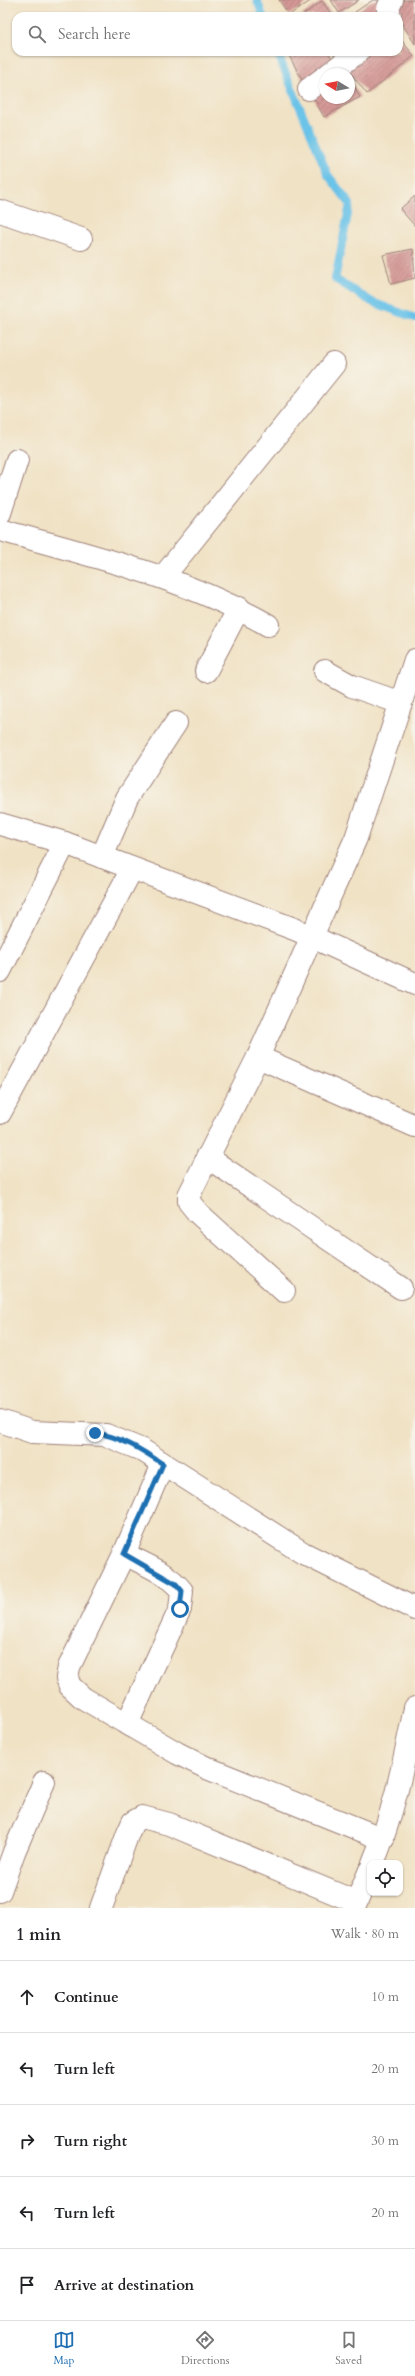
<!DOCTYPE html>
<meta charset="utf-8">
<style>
body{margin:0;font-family:Cardo,serif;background:#f2f2f2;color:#202124}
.controls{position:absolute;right:12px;bottom:12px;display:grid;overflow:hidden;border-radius:8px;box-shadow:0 1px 3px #0004}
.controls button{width:36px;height:36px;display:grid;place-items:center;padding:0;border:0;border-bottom:1px solid #e0e0e0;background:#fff;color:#202124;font:20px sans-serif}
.compass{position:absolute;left:319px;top:68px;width:36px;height:36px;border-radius:50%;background:#fff;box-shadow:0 1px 3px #0004;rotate:280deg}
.stop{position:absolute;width:12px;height:12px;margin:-9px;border:3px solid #1f6fb2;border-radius:50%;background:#fff}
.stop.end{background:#1f6fb2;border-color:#fff;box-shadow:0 1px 4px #0008}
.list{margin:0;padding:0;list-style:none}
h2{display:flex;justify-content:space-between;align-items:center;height:52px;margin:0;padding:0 16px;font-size:17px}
h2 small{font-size:13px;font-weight:400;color:#757577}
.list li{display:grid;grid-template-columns:26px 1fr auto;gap:12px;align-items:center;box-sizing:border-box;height:72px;padding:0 16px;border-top:1px solid #e0e0e0}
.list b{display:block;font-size:15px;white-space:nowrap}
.list em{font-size:13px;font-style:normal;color:#757577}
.icon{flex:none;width:22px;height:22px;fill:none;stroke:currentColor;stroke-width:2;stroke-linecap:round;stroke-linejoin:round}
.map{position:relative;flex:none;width:415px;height:1908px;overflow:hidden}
.search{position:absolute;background:#fff;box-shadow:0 1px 3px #0004;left:12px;right:12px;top:12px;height:44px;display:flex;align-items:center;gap:10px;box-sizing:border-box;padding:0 14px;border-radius:12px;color:#757577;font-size:15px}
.sheet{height:412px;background:#fff}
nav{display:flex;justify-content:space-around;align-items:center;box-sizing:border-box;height:56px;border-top:1px solid #e0e0e0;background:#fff;font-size:11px;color:#757577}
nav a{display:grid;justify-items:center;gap:2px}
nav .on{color:#1f6fb2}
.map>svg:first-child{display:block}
</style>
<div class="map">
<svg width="415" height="1908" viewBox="0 0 415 1908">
<defs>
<pattern id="building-hatch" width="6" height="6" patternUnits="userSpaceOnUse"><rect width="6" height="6" fill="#d49795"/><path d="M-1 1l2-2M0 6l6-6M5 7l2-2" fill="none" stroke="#ae7b7a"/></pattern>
</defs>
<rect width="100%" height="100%" fill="#f7f3e8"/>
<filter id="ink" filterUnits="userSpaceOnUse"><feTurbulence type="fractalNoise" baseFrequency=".025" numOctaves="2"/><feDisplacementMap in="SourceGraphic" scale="8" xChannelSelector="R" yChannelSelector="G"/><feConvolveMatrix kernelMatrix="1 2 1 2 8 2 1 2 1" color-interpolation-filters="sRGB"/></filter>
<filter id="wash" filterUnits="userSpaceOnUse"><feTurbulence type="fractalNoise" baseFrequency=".012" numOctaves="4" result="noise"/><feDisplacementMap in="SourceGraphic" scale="16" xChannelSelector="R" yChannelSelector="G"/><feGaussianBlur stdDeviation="0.9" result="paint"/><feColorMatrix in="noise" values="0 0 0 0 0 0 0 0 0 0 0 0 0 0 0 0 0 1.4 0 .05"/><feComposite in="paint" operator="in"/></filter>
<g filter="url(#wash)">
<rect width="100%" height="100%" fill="#f0e2c5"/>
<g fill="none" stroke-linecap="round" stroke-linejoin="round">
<!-- stream -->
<g stroke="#6bc3e8" stroke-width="8">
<polyline points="257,0 263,16"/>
<polyline points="277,52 328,175 350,204 335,279 372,302 415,318"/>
</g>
</g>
<g id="blocks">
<!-- building -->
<g fill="url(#building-hatch)">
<polygon points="279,0 312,0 289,15"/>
<polygon points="331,0 359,0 339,13"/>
<polygon points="373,0 377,0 387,15 358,16 355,12"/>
<polygon points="404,0 415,0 415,44 392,8"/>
<polygon points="322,1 332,15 301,16"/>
<polygon points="399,37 414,56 367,94 345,66 363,52 399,52"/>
<polygon points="287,52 328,52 336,65 304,83"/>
<polygon points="349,77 360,97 324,117 311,93 325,85 325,98 349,98"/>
<polygon points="415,196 415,226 400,209"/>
<polygon points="413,249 415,278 391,284 383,255"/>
</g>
</g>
</g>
<g filter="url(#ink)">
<use href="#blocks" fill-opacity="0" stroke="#9d8078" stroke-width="1"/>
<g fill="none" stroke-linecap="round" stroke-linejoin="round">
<!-- street casing -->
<g stroke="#9d8078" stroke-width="24">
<g id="street">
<polyline points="390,16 388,8 392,0"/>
<polyline points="329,74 358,52"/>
<polyline points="309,89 325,77"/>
<polyline points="0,211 81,239"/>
<polyline points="0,513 17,460"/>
<path d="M0,530C91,556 185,577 268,625"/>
<polyline points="163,577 334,364"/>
<polyline points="206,671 239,608"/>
<polyline points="325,671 352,686 401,703"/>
<polyline points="0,824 65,843 297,930 415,984"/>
<polyline points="102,857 127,798 176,723"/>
<polyline points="0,971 65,843"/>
<polyline points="258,1057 415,1126"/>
<polyline points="0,1113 132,869"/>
<polyline points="207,1157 401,1288"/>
<polyline points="284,1291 198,1213 189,1202 189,1195 258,1057 356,838 415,660"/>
<polyline points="0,1421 32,1432 106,1435 142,1450 303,1553 415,1609"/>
<polyline points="163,1464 124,1554 69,1667 67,1678 70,1686 83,1698 177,1753 207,1768 383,1839"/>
<path d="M124,1554C144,1564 168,1573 182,1591L180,1609L127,1724"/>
<path d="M373,1863C394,1813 404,1761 415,1708"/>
<polyline points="0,1891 14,1852 44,1782"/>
<polyline points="101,1908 128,1833 133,1822 142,1817 169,1824 356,1902"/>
<polyline points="354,1908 370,1870"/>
</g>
</g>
<!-- street -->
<use href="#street" stroke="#fff" stroke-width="22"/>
</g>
</g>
<g fill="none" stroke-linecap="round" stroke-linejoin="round" filter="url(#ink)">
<!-- route -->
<path stroke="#1f6fb2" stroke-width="5" d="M95,1433C120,1436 142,1450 163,1464L124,1554L176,1584L182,1591L180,1609"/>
</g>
</svg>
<div class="controls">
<button><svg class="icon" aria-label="locate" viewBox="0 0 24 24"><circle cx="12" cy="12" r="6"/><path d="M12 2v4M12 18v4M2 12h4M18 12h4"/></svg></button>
</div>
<svg class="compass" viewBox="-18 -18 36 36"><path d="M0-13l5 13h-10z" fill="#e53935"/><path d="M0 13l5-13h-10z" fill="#757577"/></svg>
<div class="stop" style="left:180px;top:1609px"></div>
<div class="stop end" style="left:95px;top:1433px"></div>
<div class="search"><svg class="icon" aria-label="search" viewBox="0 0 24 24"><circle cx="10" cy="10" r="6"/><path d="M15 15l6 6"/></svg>Search here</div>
</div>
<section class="sheet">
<h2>1 min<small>Walk · 80 m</small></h2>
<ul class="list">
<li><svg class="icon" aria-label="ahead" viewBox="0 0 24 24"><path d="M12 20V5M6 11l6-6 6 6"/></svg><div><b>Continue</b></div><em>10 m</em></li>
<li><svg class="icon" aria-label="left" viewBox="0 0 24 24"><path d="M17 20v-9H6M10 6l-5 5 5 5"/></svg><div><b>Turn left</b></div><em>20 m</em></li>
<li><svg class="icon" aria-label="right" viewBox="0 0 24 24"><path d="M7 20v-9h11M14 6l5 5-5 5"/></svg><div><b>Turn right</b></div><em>30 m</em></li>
<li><svg class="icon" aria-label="left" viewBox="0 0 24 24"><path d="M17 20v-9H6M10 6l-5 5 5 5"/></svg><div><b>Turn left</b></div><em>20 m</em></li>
<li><svg class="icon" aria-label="arrive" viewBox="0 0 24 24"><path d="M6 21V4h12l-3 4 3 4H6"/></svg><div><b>Arrive at destination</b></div></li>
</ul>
</section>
<nav>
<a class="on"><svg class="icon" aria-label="map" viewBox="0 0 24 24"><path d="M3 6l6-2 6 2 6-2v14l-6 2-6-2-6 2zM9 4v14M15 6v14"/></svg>Map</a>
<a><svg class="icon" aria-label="directions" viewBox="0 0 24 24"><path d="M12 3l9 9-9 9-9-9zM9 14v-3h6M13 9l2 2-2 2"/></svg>Directions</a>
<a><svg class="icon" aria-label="saved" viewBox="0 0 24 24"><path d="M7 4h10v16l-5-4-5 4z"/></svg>Saved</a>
</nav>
